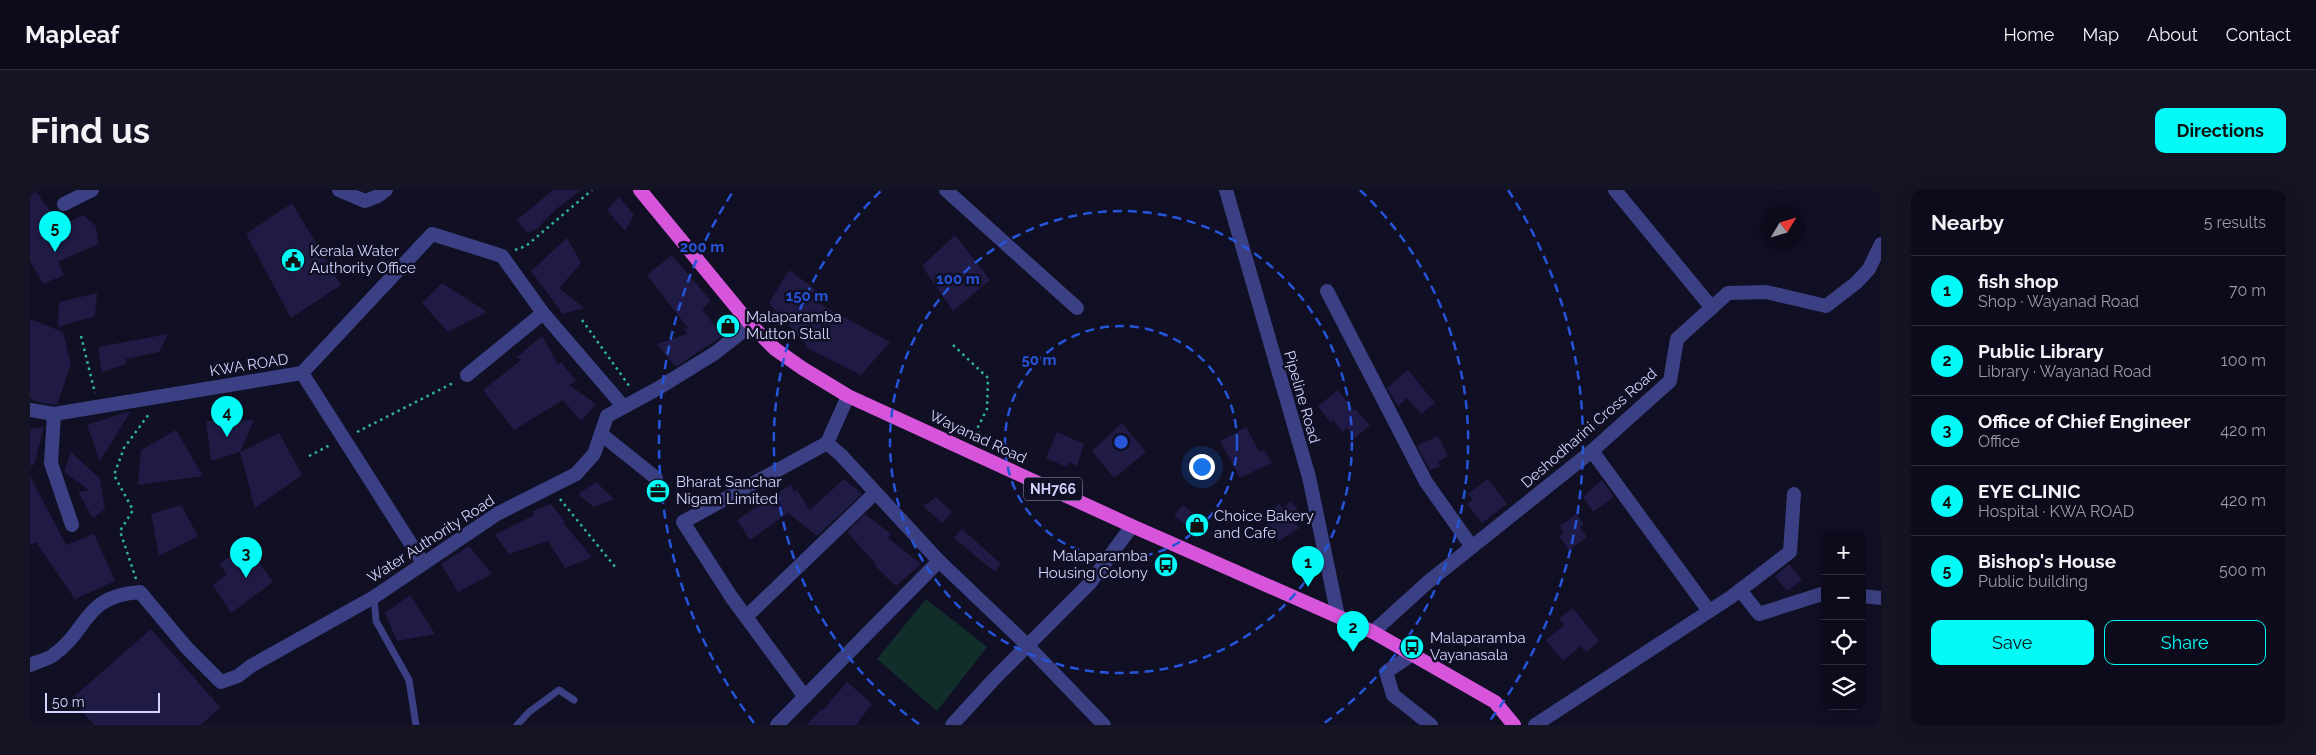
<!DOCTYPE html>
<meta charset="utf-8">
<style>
body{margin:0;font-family:Raleway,sans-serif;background:#151424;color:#f1f3f6}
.controls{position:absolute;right:15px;bottom:15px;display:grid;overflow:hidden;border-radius:10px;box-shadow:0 5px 20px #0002}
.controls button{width:45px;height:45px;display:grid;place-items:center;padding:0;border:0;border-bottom:1px solid #2c2b3a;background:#0c0b1b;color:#f1f3f6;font:25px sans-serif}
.compass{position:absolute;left:1731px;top:15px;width:45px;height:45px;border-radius:50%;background:#0c0b1b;box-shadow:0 5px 20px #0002;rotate:52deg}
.scale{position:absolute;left:15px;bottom:12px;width:115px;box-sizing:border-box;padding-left:5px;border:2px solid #d3d3ff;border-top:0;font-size:14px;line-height:18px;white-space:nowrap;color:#d3d3ff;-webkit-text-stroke:4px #100f24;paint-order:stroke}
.you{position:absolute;left:1171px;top:276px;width:18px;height:18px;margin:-12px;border:4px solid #fff;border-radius:50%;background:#1a73e8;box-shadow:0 0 0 8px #1a73e833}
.badge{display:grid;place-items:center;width:32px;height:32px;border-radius:50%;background:#02fbf7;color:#111;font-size:16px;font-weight:700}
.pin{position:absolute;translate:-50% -41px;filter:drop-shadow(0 1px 2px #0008)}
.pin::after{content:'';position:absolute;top:26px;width:18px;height:15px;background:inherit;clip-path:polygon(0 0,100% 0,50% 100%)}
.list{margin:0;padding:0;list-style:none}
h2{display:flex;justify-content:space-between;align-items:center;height:65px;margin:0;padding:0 20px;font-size:21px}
h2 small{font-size:16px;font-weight:400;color:#9a9ba3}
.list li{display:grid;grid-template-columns:32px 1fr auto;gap:15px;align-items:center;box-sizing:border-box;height:70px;padding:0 20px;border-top:1px solid #2c2b3a}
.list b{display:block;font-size:19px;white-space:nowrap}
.list p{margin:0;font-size:16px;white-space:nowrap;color:#9a9ba3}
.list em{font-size:16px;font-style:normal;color:#9a9ba3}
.actions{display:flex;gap:10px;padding:15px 20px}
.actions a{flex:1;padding:11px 0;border:1px solid #02fbf7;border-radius:10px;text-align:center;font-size:18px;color:#02fbf7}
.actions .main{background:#02fbf7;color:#111}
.icon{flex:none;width:28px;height:28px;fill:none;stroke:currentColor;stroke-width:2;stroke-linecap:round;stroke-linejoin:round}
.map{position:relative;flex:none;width:1851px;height:535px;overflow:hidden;border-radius:10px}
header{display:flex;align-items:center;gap:30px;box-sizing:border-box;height:70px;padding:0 25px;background:#0c0b1b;border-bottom:1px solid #2c2b3a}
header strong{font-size:24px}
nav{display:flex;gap:28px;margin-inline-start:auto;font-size:18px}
.intro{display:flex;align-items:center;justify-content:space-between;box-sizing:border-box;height:120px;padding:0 30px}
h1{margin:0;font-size:35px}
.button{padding:12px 22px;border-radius:10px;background:#02fbf7;color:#111;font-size:18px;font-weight:700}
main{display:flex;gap:30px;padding:0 30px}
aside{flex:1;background:#0c0b1b;border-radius:10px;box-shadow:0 5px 20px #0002}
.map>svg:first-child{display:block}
</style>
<header>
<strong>Mapleaf</strong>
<nav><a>Home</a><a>Map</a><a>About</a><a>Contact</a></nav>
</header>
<div class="intro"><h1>Find us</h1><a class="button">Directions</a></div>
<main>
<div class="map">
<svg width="1851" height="535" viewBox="0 0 1851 535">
<rect width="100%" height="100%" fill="#100f24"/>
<!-- green -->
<polygon fill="#122e2a" points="896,409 957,457 907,521 847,469"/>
<!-- building -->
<g fill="#1f1b45">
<polygon points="0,0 5,0 19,20 22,40 53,25 66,36 68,54 28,72 34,85 13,94 0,71"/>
<polygon points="523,0 551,0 525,20 508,38 497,43 487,30"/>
<polygon points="589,7 604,25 595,41 577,20"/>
<polygon points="262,13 311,95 261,128 216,44"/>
<polygon points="925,45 960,90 923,121 892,76"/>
<polygon points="537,48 551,73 529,98 554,118 533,124 501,81"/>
<polygon points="642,65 681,111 672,119 692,146 646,177 627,154 657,144 654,139 658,138 617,85"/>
<polygon points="759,80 796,107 790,114 860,152 831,185 775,157 777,155 739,113"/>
<polygon points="412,93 457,122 418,142 392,113"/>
<polygon points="67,103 65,126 28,137 29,112"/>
<polygon points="0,129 33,142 41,174 27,215 7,212 0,208"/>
<polygon points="138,144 129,162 96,169 97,174 72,182 68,157"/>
<polygon points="512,146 528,174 531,172 546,191 539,195 566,214 551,231 533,210 484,240 453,200 491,170 487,167"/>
<polygon points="1378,180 1405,213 1391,224 1377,208 1368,216 1357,198"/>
<polygon points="1308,200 1324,221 1326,220 1340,235 1325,248 1317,238 1313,242 1303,230 1300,232 1288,216"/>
<polygon points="101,221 70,271 57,235"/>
<polygon points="224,230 210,262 181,271 176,231"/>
<polygon points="1092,233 1116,262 1084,288 1062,261"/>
<polygon points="14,237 4,275 0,275 0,239"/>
<polygon points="1216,237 1229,262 1234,260 1242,273 1210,288 1190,251"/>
<polygon points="146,240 173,286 108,295 111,260"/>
<polygon points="1027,242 1054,254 1047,276 1039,272 1036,277 1016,268"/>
<polygon points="249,243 272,285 225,318 210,262"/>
<polygon points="1408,246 1418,266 1408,272 1410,276 1400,280 1387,256"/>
<polygon points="41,262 70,289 75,319 63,328 48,302 59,300 34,282"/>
<polygon points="0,286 36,355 64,344 85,391 45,409 6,352 0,355"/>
<polygon points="814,289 832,304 787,346 758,323 720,350 707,330 761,294 764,302 767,300 780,320"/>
<polygon points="1458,289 1477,314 1452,333 1437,314 1443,310 1438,304"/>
<polygon points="1572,290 1584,307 1563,322 1553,307"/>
<polygon points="566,292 584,309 564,317 548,304"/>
<polygon points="906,307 922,322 912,333 893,316"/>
<polygon points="1261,311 1273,327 1265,333 1269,338 1249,351 1232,328 1249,314 1253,318"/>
<polygon points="521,314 535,332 533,333 562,367 535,378 518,351 479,364 465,345 504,325 503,321"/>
<polygon points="151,315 168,346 129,366 121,324"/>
<polygon points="1153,315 1171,331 1162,340 1144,325"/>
<polygon points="835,324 861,344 858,348 891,374 866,396 845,376 846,374 817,342"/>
<polygon points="1546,324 1554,334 1550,337 1557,347 1539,360 1529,346 1534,343 1530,336"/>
<polygon points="932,339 971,374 965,382 924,348"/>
<polygon points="219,353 227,361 224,365 243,392 201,423 183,395 197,384 189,374"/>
<polygon points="439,356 462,384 428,402 411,374"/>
<polygon points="1759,374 1772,390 1757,401 1745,386"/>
<polygon points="380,405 405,444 367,451 355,423"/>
<polygon points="1543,418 1569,451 1556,462 1551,456 1533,471 1516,450 1534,435 1529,428"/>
<polygon points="121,439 190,517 171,535 64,535 41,509"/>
<polygon points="817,492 842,514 826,535 777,535 791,519 793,520"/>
</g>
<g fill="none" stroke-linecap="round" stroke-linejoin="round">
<!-- path -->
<g stroke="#30b59e" stroke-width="2.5" stroke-dasharray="2.5 4" stroke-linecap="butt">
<polyline points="485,60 496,56 562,0"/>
<polyline points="552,130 600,197"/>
<polyline points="51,146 65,203"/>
<polyline points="923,155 958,188 957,219 948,237 950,250"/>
<polyline points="327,242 425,192"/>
<polyline points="279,266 302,254"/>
<polyline points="530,309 586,378"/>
<polyline points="106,389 90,341 103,320 84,285 94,258 119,224"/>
</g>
<!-- service -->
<g stroke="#3a4083" stroke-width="7">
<polyline points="344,407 346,431 379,490 386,535"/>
<polyline points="487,535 499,522 529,500 544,510"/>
</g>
<!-- minor -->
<g stroke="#3a4083" stroke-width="14">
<polyline points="309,0 335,11 348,6 356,0"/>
<polyline points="916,0 1047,118"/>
<polyline points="1196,0 1279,287 1308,426"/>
<polyline points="1585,0 1682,118"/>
<polyline points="34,14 62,0"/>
<polyline points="1297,101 1396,292 1442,357"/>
<polyline points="272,183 393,373"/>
<polyline points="437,185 513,123"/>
<polyline points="818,206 797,253 811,265 909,371 997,455 1074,535"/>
<polyline points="0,220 24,224 272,183 402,44 472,66 513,123 593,216"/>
<polyline points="24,224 21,273 42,335"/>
<polyline points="571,244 626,288"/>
<polyline points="1562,261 1679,421"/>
<polyline points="1710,400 1729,424 1795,403"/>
<polyline points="1832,406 1851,408"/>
<polyline points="716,427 845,303"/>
<polyline points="1343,442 1398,392 1562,261 1640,191 1647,149 1698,103 1736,102 1796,116 1826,93 1839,79 1851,54"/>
<polyline points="1383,464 1356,482 1363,505 1401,535"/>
<path d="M0,475C7,472 15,470 22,466C60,440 52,406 110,402L156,457L191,492L208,486L221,476L344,407L467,324L546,284L564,264L577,226L627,199L685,163L721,135"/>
<polyline points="775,507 702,408 653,332 797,253"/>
<polyline points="747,535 909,371"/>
<polyline points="922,535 965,488 1060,393 1102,336"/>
<polyline points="1505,535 1701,407 1760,362 1764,304"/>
</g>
<!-- trunk -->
<polyline stroke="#d655da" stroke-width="14" points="610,0 721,135 745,159 772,178 818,206 1102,336 1343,442 1465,512 1484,535"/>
</g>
<!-- distance rings -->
<g fill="none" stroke="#2655da" stroke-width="2.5" stroke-dasharray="9 6">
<circle cx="1091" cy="252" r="116"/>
<circle cx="1091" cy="252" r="231"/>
<path d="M889 534A347 347 0 0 1 852 0M1330 0A347 347 0 0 1 1293 534"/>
<path d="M724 533A462 462 0 0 1 704 0M1478 0A462 462 0 0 1 1458 533"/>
</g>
<!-- icons -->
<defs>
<g id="civic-disc" transform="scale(1.25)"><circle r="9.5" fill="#02fbf7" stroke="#100f24"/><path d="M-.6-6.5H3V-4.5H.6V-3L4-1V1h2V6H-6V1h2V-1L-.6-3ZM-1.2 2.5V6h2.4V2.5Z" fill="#111"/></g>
<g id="shop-disc" transform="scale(1.25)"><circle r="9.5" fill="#02fbf7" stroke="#100f24"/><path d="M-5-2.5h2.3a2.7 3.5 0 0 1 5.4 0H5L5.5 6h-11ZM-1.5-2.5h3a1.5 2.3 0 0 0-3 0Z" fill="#111"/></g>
<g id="office-disc" transform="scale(1.25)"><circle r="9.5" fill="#02fbf7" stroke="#100f24"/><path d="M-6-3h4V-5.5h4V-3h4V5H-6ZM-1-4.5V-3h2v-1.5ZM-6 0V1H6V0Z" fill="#111"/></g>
<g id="bus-disc" transform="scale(1.25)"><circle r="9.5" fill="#02fbf7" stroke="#100f24"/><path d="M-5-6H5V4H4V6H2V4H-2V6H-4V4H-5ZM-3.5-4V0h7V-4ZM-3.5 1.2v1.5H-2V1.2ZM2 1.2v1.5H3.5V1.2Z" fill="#111"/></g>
</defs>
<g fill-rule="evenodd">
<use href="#civic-disc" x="263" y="70"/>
<use href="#shop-disc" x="698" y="136"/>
<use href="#office-disc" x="628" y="301"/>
<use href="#shop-disc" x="1167" y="335"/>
<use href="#bus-disc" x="1136" y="375"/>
<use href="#bus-disc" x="1382" y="457"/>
</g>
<g text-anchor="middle" stroke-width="5" stroke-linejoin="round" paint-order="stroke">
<!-- shield labels -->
<rect fill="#100f24" stroke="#9898bd" stroke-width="1" x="994" y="287.5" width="58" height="23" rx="4"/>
<g font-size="14" font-weight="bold" fill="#d3d3ff">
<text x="1023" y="304">NH766</text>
</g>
<!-- poi labels -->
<g font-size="15" fill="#d3d3ff" stroke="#100f24" text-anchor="start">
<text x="280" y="66">Kerala Water<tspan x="280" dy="17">Authority Office</tspan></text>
<text x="716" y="132">Malaparamba<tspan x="716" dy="17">Mutton Stall</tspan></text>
<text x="646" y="297">Bharat Sanchar<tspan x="646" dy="17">Nigam Limited</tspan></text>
<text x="1184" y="331">Choice Bakery<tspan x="1184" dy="17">and Cafe</tspan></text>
<text x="1118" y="371" text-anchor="end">Malaparamba<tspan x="1118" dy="17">Housing Colony</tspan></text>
<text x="1400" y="453">Malaparamba<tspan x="1400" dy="17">Vayanasala</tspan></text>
</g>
<!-- street labels -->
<g font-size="15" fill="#d3d3ff" stroke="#100f24">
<text transform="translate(219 175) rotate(-9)" y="5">KWA ROAD</text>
<text transform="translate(1272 207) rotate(74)" y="5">Pipeline Road</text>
<text transform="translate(1559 238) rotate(-41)" y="5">Deshodharini Cross Road</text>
<text transform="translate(948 247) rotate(25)" y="5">Wayanad Road</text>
<text transform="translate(401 349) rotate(-33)" y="5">Water Authority Road</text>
</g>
</g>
<circle cx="1091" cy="252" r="8" fill="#2655da" stroke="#100f24" stroke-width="2.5"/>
<g font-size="15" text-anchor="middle" font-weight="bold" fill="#2655da" stroke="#100f24" stroke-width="5" stroke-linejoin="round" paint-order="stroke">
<text x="672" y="62">200 m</text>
<text x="928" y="94">100 m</text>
<text x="777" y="111">150 m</text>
<text x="1009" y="175">50 m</text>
</g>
</svg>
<div class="controls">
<button>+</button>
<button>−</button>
<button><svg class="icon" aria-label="locate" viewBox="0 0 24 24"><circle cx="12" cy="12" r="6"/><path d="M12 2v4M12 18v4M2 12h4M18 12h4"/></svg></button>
<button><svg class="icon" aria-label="layers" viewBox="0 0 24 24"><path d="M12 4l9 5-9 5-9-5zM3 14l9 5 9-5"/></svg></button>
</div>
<svg class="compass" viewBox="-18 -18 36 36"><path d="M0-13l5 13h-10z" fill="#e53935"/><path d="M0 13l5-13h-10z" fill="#9a9ba3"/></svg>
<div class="scale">50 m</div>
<div class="you"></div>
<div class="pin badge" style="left:1278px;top:397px">1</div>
<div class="pin badge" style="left:1323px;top:462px">2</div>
<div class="pin badge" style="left:216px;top:388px">3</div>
<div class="pin badge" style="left:197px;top:247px">4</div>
<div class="pin badge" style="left:25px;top:62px">5</div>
</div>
<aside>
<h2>Nearby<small>5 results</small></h2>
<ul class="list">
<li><span class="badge">1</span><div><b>fish shop</b><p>Shop · Wayanad Road</p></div><em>70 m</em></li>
<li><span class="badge">2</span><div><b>Public Library</b><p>Library · Wayanad Road</p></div><em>100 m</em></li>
<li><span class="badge">3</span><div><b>Office of Chief Engineer</b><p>Office</p></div><em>420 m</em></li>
<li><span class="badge">4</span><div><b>EYE CLINIC</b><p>Hospital · KWA ROAD</p></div><em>420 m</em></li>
<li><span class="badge">5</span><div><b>Bishop's House</b><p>Public building</p></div><em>500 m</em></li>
</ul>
<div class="actions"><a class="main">Save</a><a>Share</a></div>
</aside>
</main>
